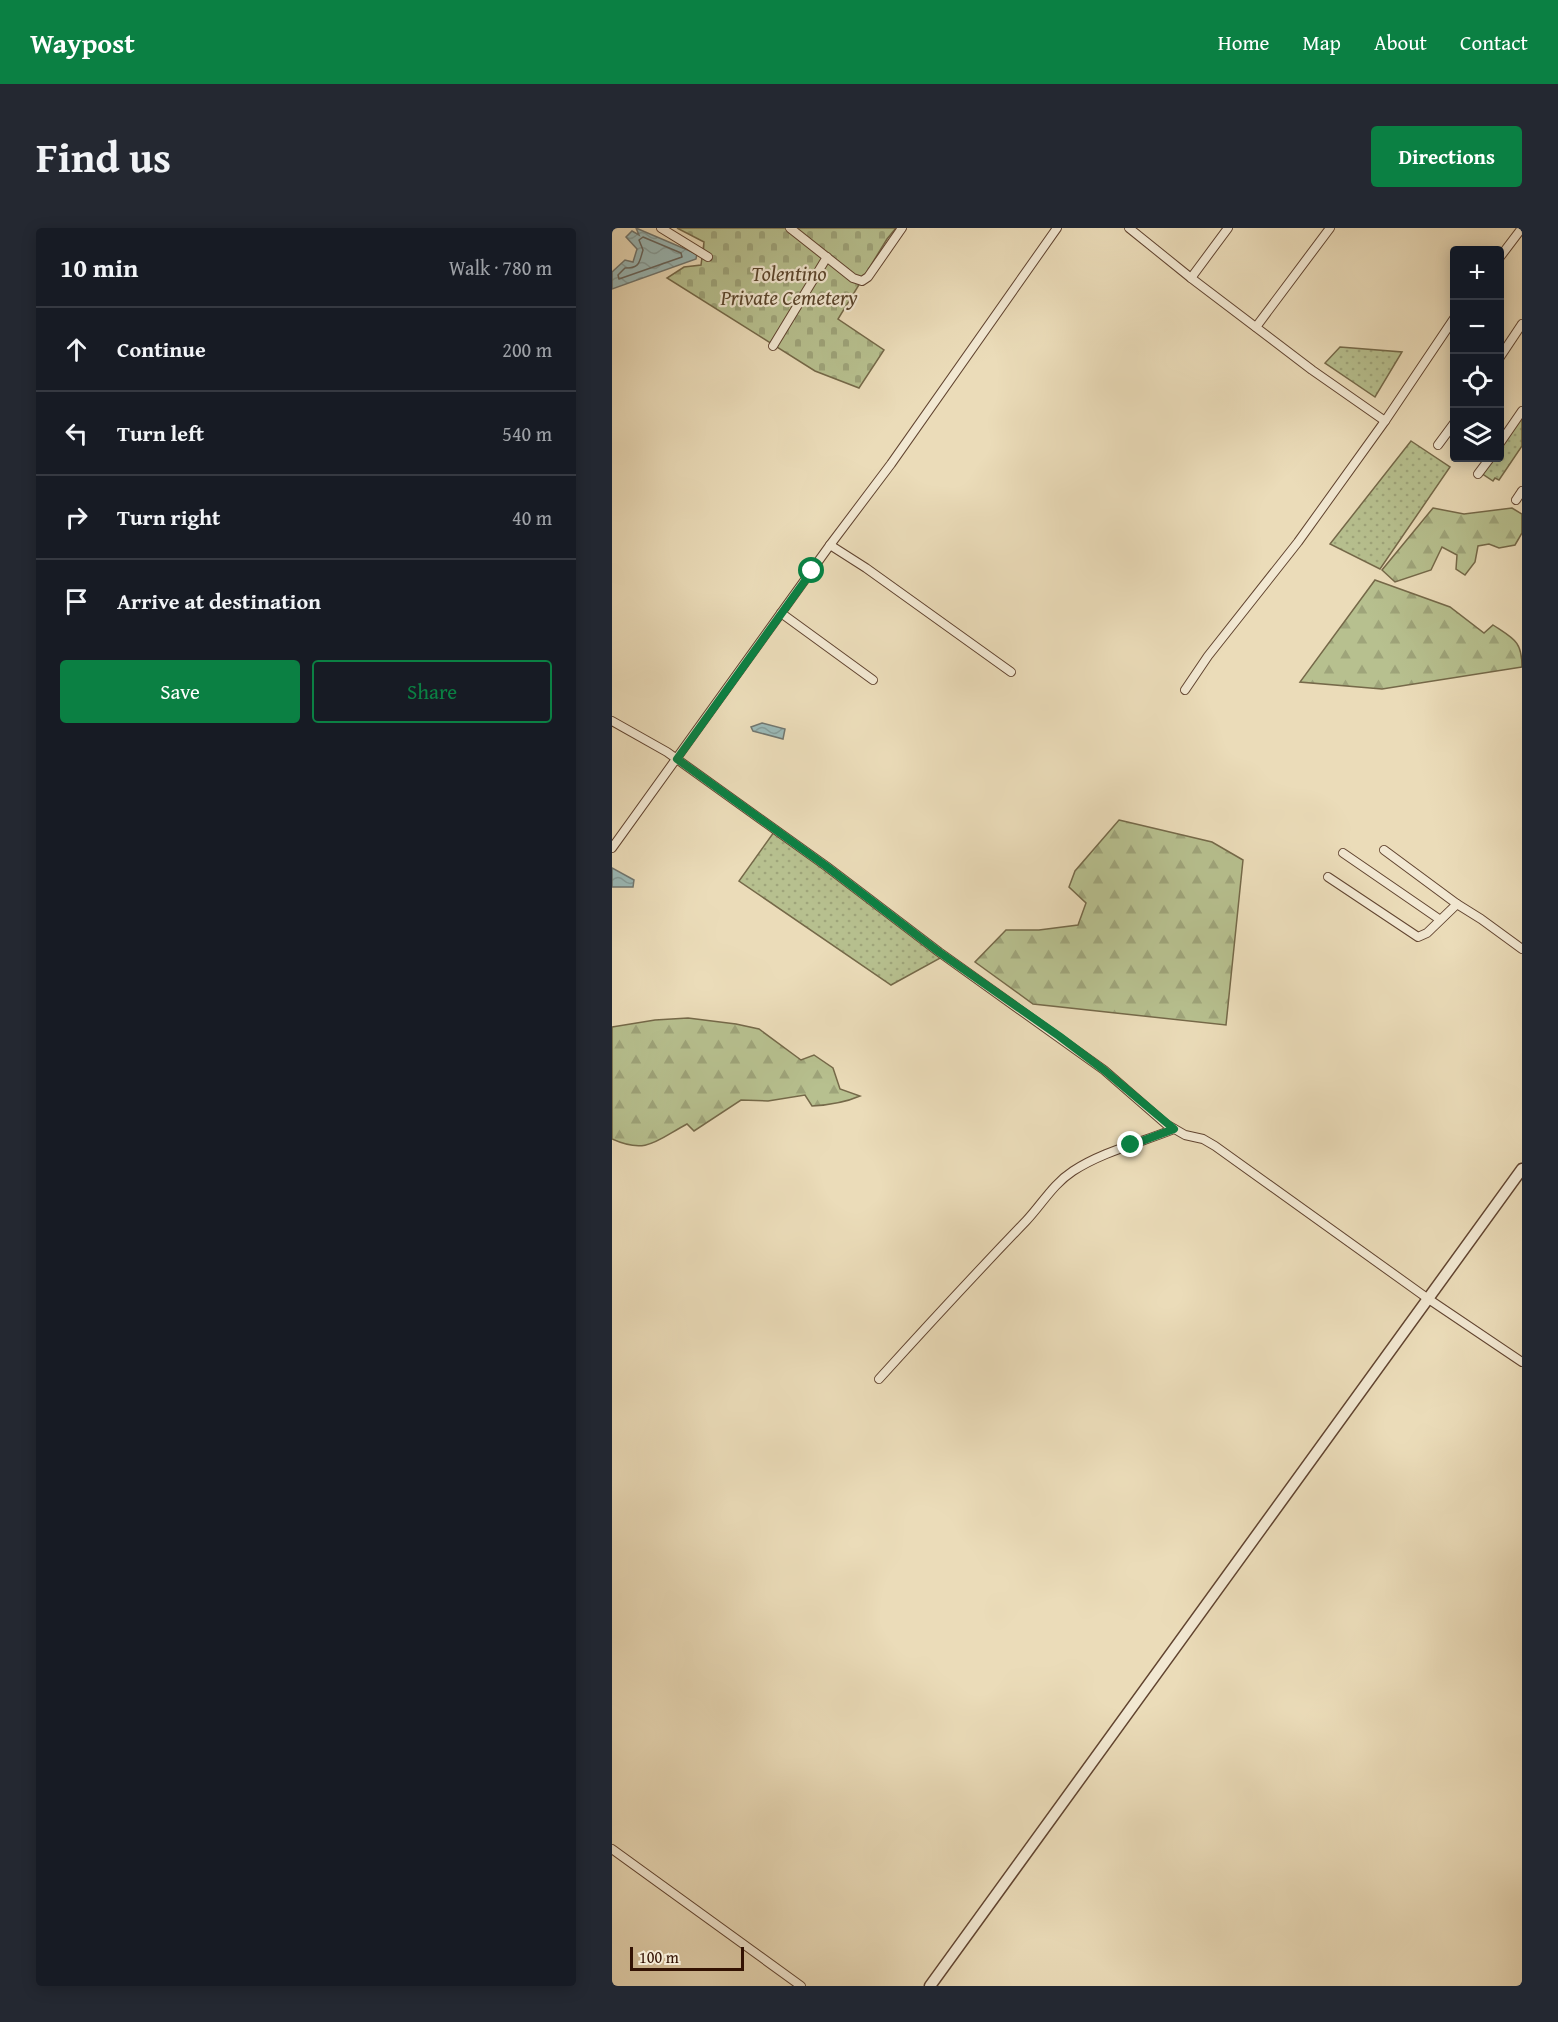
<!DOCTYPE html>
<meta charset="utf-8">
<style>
body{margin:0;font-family:"Gentium Book Plus",serif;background:#242831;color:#f1f3f6}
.controls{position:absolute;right:18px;top:18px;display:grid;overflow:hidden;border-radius:6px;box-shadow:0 3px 15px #0003}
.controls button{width:54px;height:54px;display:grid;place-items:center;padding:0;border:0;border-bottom:2px solid #363941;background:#171b24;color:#f1f3f6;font:30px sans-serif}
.scale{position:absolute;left:18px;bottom:15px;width:114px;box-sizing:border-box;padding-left:6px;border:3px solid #331203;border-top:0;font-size:16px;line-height:21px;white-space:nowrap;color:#331203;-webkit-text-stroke:4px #f2e8d2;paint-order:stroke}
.stop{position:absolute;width:18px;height:18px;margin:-14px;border:4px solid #0b8043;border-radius:50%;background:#fff}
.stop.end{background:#0b8043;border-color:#fff;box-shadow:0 2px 6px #0008}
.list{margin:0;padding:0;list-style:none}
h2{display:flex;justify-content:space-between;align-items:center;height:78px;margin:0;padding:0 24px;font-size:26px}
h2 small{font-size:20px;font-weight:400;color:#9ea1a6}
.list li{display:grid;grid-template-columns:39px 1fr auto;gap:18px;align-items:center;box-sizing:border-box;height:84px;padding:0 24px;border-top:2px solid #363941}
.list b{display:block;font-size:22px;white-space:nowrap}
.list em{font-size:20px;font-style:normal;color:#9ea1a6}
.actions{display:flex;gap:12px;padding:18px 24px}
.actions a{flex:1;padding:14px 0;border:2px solid #0b8043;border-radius:6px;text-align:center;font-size:21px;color:#0b8043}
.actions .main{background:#0b8043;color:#fff}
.icon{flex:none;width:33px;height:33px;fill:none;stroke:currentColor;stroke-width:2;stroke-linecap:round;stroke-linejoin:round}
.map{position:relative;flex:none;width:910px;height:1758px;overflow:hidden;border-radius:6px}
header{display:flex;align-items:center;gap:36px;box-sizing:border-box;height:84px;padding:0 30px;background:#0b8043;color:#fff}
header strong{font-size:28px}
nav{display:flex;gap:33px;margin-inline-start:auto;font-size:21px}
.intro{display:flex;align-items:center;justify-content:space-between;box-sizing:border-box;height:144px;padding:0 36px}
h1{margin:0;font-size:42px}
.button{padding:15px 27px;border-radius:6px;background:#0b8043;color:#fff;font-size:21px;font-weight:700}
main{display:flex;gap:36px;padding:0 36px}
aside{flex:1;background:#171b24;border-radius:6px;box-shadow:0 3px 15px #0003}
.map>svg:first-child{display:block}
</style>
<header>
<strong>Waypost</strong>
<nav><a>Home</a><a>Map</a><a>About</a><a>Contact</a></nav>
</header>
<div class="intro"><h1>Find us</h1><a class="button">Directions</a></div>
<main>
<aside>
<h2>10 min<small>Walk · 780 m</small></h2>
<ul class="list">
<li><svg class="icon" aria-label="ahead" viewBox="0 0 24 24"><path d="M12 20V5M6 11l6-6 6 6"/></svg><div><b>Continue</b></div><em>200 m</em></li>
<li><svg class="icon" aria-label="left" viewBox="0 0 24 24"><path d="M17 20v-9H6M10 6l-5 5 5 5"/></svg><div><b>Turn left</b></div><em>540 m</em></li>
<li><svg class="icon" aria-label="right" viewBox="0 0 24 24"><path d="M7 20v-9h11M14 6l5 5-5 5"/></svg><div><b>Turn right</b></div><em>40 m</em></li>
<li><svg class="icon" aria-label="arrive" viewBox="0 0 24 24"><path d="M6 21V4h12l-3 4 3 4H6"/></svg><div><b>Arrive at destination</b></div></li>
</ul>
<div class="actions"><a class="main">Save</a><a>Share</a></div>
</aside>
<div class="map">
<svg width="910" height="1758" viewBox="0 0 910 1758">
<defs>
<pattern id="grass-dots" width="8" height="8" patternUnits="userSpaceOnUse" patternTransform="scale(1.5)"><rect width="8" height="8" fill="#b7c08f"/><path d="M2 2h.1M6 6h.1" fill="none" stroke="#9ea47a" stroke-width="1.8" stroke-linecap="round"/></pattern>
<pattern id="forest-firs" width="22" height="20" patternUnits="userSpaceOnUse" patternTransform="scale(1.5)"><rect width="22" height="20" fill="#b7c08f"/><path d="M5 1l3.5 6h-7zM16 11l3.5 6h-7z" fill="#9ea47a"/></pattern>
<pattern id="cemetery-stones" width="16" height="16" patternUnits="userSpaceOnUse" patternTransform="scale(1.5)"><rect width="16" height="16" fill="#b7c08f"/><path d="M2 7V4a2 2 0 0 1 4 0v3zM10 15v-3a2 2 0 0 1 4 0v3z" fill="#9ea47a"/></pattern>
<pattern id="water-waves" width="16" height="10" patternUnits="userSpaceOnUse" patternTransform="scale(1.5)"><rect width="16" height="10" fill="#9bbab8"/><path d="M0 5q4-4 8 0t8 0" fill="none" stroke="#869f9d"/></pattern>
</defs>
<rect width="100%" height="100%" fill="#ebdcb9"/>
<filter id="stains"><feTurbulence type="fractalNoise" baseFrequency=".00333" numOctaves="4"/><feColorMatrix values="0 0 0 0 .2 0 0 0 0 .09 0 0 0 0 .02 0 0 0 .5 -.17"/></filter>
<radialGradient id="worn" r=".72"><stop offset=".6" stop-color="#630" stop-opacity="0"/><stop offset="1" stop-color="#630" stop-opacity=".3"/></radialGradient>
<!-- grass -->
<g fill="url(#grass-dots)" stroke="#756949" stroke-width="1.5">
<polygon points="728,119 790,124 763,169 713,135"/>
<polygon points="910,188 910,218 887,252 883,250 881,253 869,245 881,230 888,230 888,220"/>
<polygon points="799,213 838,239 768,341 718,316"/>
<polygon points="162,604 332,728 279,757 127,653"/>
</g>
<!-- forest -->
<g fill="url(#forest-firs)" stroke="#756949" stroke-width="1.5">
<polygon points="821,280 852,286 900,280 910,286 910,305 903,317 887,320 877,316 866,318 863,334 853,347 844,341 845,327 830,319 819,342 783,354 770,342"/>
<path d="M763,352L838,379L872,405L881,397C902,411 910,413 910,439L770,461L688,454Z"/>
<polygon points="507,592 600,614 631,632 614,797 421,776 363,734 394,702 427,702 466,697 474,675 457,659 463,643"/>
<path d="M76,790L124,796L147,801L189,832L202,827L221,840L228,861L248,868C232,875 217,877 200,878L193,867L156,873L129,872L82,903L75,896C45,912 35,927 0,911V799L43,792Z"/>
</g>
<!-- cemetery -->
<polygon fill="url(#cemetery-stones)" stroke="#756949" stroke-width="1.5" points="65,0 284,0 275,11 226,91 272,122 247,160 203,143 55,50 72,39 89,37 92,14"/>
<!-- water -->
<g fill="url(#water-waves)" stroke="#717770" stroke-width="1.5">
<polygon points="24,0 85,26 84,31 0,61 0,44 13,32 21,34 25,21 14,9 20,3 27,7"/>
<polygon points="150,495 173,501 171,511 141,503 139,499"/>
<polygon points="0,640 22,652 21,659 0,659"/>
</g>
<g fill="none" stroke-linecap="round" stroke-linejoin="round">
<!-- shore -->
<path stroke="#67665e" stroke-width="1.5" d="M31,9L69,25L70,29L7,51L6,47L13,40C28,40 27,35 31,22L27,12Z"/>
<!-- minor casing -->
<g stroke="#614430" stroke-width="10">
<g id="minor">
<polyline points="49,0 96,29"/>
<polyline points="178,0 241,50 250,53 256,49 290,0"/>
<polyline points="517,0 579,50 700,142 773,193"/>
<polyline points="888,29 910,0"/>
<polyline points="579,50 616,0"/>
<polyline points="644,99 718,0"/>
<polyline points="161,118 215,29"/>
<polyline points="888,129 910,96"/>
<polyline points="888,215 910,183"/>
<polyline points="826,217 843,194"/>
<polyline points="866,246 878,230"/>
<polyline points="904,272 910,263"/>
<polyline points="218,317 254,340 399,444"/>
<polyline points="169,385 261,452"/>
<polyline points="573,462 596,428 686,314 773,193 843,89"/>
<polyline points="0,493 55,524 214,638 327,724 492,842 554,896 573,907 591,911 603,918 815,1070 910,1134"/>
<polyline points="0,620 218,317 279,236 445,0"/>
<polyline points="772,622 845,676 869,691 910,721"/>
<polyline points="731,625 827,691"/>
<polyline points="716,649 806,709 815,705 845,676"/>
<path d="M267,1151C315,1098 364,1045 414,993C430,976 441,956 461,943C492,923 528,915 562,901"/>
<polyline points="0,1621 189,1758"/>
</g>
</g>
<!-- tertiary casing -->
<g stroke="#614430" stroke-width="13">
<polyline id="tertiary" points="318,1758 910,941"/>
</g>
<!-- minor -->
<use href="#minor" stroke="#f2e8d2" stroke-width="8"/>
<!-- tertiary -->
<use href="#tertiary" stroke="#f2e8d2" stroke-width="10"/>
</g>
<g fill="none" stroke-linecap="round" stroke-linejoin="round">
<!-- route -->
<polyline stroke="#0b8043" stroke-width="8" points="200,343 65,531 214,638 327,724 447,808 492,842 562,901 519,917"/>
</g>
<g text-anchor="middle" stroke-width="4.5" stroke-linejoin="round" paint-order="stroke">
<!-- park labels -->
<g font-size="21" font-style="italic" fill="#5b462d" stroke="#f2e8d2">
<text x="177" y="53">Tolentino<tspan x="177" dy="24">Private Cemetery</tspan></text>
</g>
</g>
<rect width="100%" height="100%" filter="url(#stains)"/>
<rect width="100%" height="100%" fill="url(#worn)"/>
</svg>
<div class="controls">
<button>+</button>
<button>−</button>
<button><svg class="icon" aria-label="locate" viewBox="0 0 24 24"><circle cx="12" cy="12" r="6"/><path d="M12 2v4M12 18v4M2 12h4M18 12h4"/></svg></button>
<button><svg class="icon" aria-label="layers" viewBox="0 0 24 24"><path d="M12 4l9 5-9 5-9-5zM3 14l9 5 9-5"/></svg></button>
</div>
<div class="scale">100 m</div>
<div class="stop" style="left:200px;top:343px"></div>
<div class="stop end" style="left:519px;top:917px"></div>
</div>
</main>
